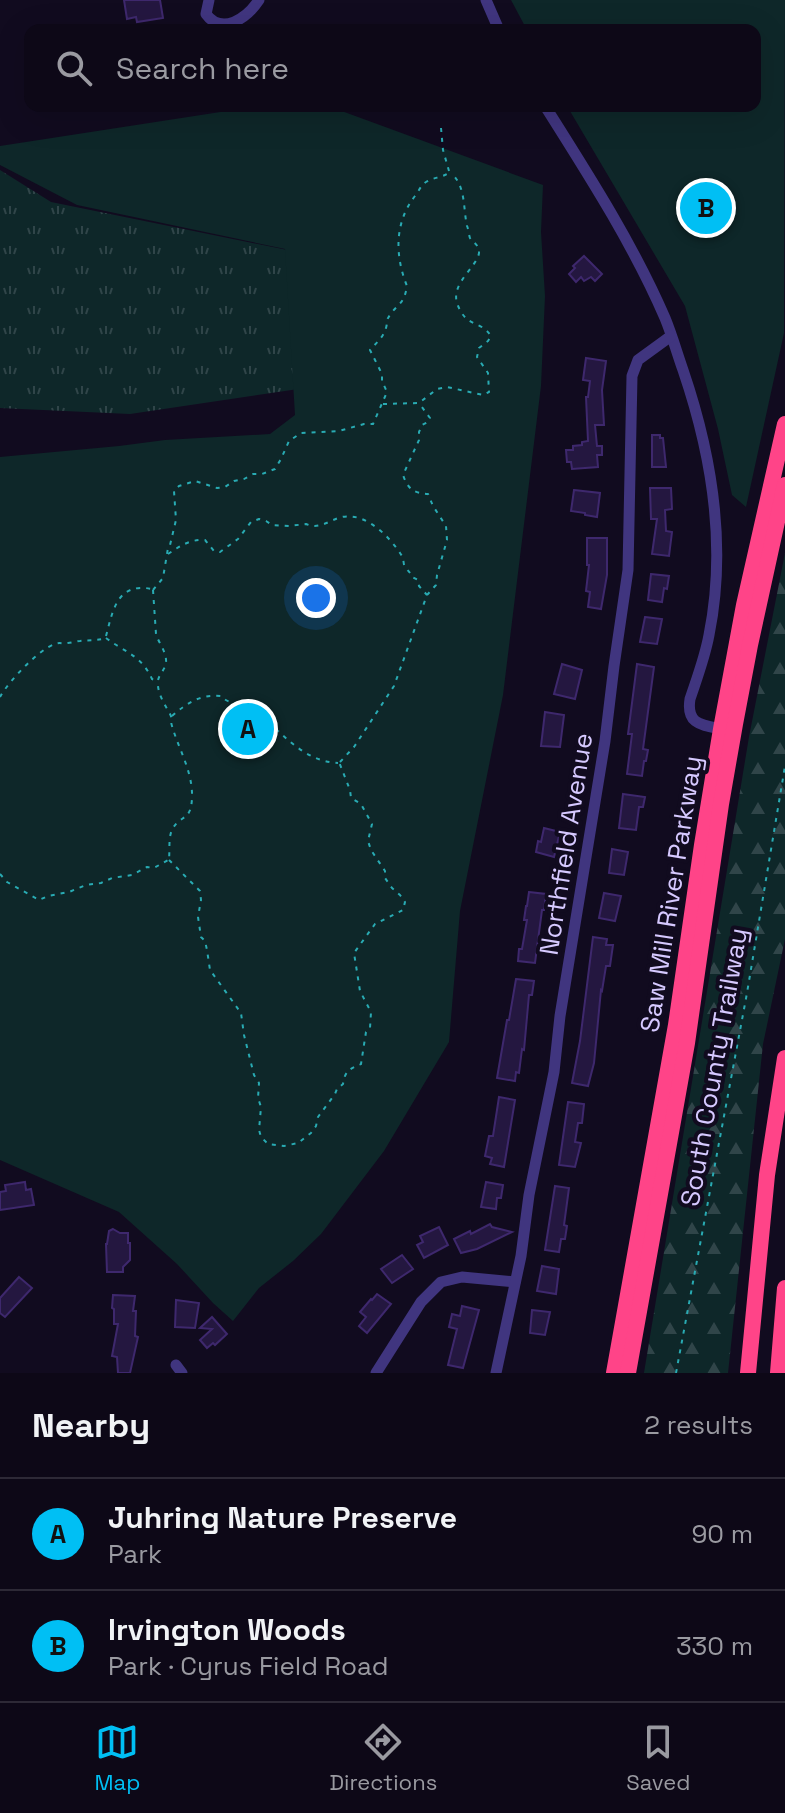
<!DOCTYPE html>
<meta charset="utf-8">
<style>
body{margin:0;font-family:"Space Grotesk",sans-serif;background:#1b1624;color:#f1f3f6}
.you{position:absolute;left:316px;top:598px;width:28px;height:28px;margin:-20px;border:6px solid #fff;border-radius:50%;background:#1a73e8;box-shadow:0 0 0 12px #1a73e833}
.badge{display:grid;place-items:center;width:52px;height:52px;border-radius:50%;background:#00bff4;color:#111;font-size:26px;font-weight:700}
.pin{position:absolute;translate:-50% -50%;border:4px solid #fff;box-shadow:0 2px 8px #0006}
.list{margin:0;padding:0;list-style:none}
h2{display:flex;justify-content:space-between;align-items:center;height:104px;margin:0;padding:0 32px;font-size:34px}
h2 small{font-size:26px;font-weight:400;color:#9a9aa1}
.list li{display:grid;grid-template-columns:52px 1fr auto;gap:24px;align-items:center;box-sizing:border-box;height:112px;padding:0 32px;border-top:2px solid #2d2936}
.list b{display:block;font-size:30px;white-space:nowrap}
.list p{margin:0;font-size:26px;white-space:nowrap;color:#9a9aa1}
.list em{font-size:26px;font-style:normal;color:#9a9aa1}
.icon{flex:none;width:44px;height:44px;fill:none;stroke:currentColor;stroke-width:2;stroke-linecap:round;stroke-linejoin:round}
.map{position:relative;flex:none;width:785px;height:1373px;overflow:hidden}
.search{position:absolute;background:#0d0817;box-shadow:0 8px 32px #0002;left:24px;right:24px;top:24px;height:88px;display:flex;align-items:center;gap:20px;box-sizing:border-box;padding:0 28px;border-radius:16px;color:#9a9aa1;font-size:30px}
.sheet{height:328px;background:#0d0817}
nav{display:flex;justify-content:space-around;align-items:center;box-sizing:border-box;height:112px;border-top:2px solid #2d2936;background:#0d0817;font-size:22px;color:#9a9aa1}
nav a{display:grid;justify-items:center;gap:4px}
nav .on{color:#00bff4}
.map>svg:first-child{display:block}
</style>
<div class="map">
<svg width="785" height="1373" viewBox="0 0 785 1373">
<defs>
<pattern id="grass-tufts" width="24" height="20" patternUnits="userSpaceOnUse" patternTransform="scale(2)"><rect width="24" height="20" fill="#0e2729"/><path d="M3 7l-1-3M5 7V3M7 7l1-3M15 17l-1-3M17 17v-4M19 17l1-3" fill="none" stroke="#304549"/></pattern>
<pattern id="forest-firs" width="22" height="20" patternUnits="userSpaceOnUse" patternTransform="scale(2)"><rect width="22" height="20" fill="#0e2729"/><path d="M5 1l3.5 6h-7zM16 11l3.5 6h-7z" fill="#304549"/></pattern>
</defs>
<rect width="100%" height="100%" fill="#110b1f"/>
<!-- grass -->
<polygon fill="url(#grass-tufts)" points="0,170 51,202 302,253 339,383 130,414 0,408"/>
<!-- forest -->
<polygon fill="url(#forest-firs)" points="785,553 785,939 763,1044 728,1373 644,1373 749,737"/>
<!-- green -->
<g fill="#0e2729">
<polygon points="511,0 785,0 784,333 746,507 732,495 718,429 685,306 567,106 755,106 755,30 527,30"/>
<polygon points="259,106 328,106 543,185 541,232 545,296 541,386 503,695 460,911 449,1042 384,1151 321,1234 293,1261 259,1288 233,1321 213,1303 177,1264 119,1212 0,1160 0,457 119,446 165,440 270,434 295,415 285,249 77,205 0,165 0,146"/>
</g>
<!-- building -->
<g fill="#241740" stroke="#3e286d" stroke-width="2">
<polygon points="124,0 160,0 163,18 137,22 136,17 127,19"/>
<polygon points="584,256 602,274 595,281 591,277 584,281 581,277 576,282 569,274 575,268 573,266"/>
<polygon points="586,358 606,361 602,390 604,425 595,425 597,446 602,446 602,455 597,455 598,467 572,469 571,462 567,462 566,450 573,450 573,446 582,445 582,442 588,441 586,397 588,397 590,381 583,380"/>
<polygon points="652,435 660,435 660,438 663,438 666,467 652,467"/>
<polygon points="650,488 671,488 672,509 665,510 666,531 672,532 669,556 652,554 657,519 651,519"/>
<polygon points="574,490 600,493 597,517 585,515 585,513 571,511"/>
<polygon points="587,538 607,538 607,575 601,609 588,607 590,592 586,591 589,565 587,565"/>
<polygon points="651,574 669,576 667,589 664,588 662,602 648,600"/>
<polygon points="645,617 662,619 657,644 640,642"/>
<polygon points="562,664 582,670 575,699 554,694"/>
<polygon points="637,664 654,667 643,749 648,750 646,761 644,761 642,776 627,774 632,734 628,734"/>
<polygon points="545,712 564,715 560,747 541,746"/>
<polygon points="623,794 645,797 643,807 639,807 636,830 619,828"/>
<polygon points="544,828 560,832 554,857 536,852 538,841 541,842"/>
<polygon points="612,849 628,852 624,875 609,873"/>
<polygon points="529,892 546,894 544,910 542,910 535,963 518,961 519,949 522,949 527,920 524,920 526,906 527,906"/>
<polygon points="604,893 621,896 615,921 599,918"/>
<polygon points="593,937 607,939 606,945 613,945 610,966 606,966 602,991 601,990 594,1063 588,1086 572,1083 580,1041"/>
<polygon points="516,979 534,981 532,995 529,995 524,1050 522,1049 519,1073 516,1072 515,1081 497,1078 507,1020 509,1020"/>
<polygon points="499,1097 515,1100 504,1167 490,1164 492,1158 485,1156 489,1136 493,1136"/>
<polygon points="568,1102 584,1104 582,1123 578,1123 575,1142 581,1143 575,1167 559,1165"/>
<polygon points="25,1182 26,1190 31,1189 34,1205 0,1210 0,1192 6,1191 5,1185"/>
<polygon points="486,1182 503,1185 501,1198 497,1198 496,1209 481,1207"/>
<polygon points="555,1186 569,1188 564,1225 567,1226 565,1239 561,1239 559,1252 545,1250"/>
<polygon points="490,1224 492,1227 512,1232 477,1249 461,1253 454,1239 470,1231 471,1234"/>
<polygon points="439,1227 448,1245 424,1258 417,1245 423,1242 420,1236"/>
<polygon points="113,1229 120,1233 128,1233 128,1243 130,1243 130,1260 123,1267 123,1272 107,1272 106,1244 107,1244 109,1231"/>
<polygon points="402,1255 413,1269 392,1283 381,1269"/>
<polygon points="542,1266 559,1269 556,1294 537,1291"/>
<polygon points="19,1277 32,1288 5,1317 0,1313 0,1298"/>
<polygon points="377,1294 391,1304 367,1333 359,1326 366,1317 360,1312 371,1299 372,1300"/>
<polygon points="113,1295 135,1296 133,1311 136,1311 135,1336 138,1337 130,1373 118,1373 117,1357 112,1356 118,1324 114,1324 114,1309 112,1308"/>
<polygon points="176,1300 199,1303 195,1328 175,1327"/>
<polygon points="462,1306 479,1310 463,1368 448,1365 457,1329 449,1327 452,1314 460,1316"/>
<polygon points="532,1310 550,1312 545,1335 530,1333"/>
<polygon points="212,1317 227,1334 215,1345 213,1343 207,1348 200,1340 212,1329 200,1328"/>
</g>
<g fill="none" stroke-linecap="round" stroke-linejoin="round">
<!-- path -->
<g stroke="#29abb3" stroke-width="2" stroke-dasharray="4 6" stroke-linecap="butt">
<polyline points="441,128 443,150 449,171"/>
<path d="M383,404L419,403L437,389L447,387L483,395L489,392L488,373L477,357L479,348L488,341L491,336C480,319 466,329 457,303C451,283 477,267 479,253C479,244 474,244 470,238C469,236 468,227 467,226C463,208 466,186 451,173"/>
<path d="M168,554C180,546 190,539 205,540L214,551L220,552L238,539L251,522L259,519L266,521L272,525L289,526L306,524C320,530 329,520 342,517C366,512 390,537 402,556C404,559 403,564 405,567C408,571 411,573 412,577L418,580L419,586L427,595"/>
<path d="M153,590L163,578L168,548L170,545L176,520L174,491L179,486L195,481L217,488L225,487L234,481L244,479L253,474H262L275,469L281,459L289,441L301,433L339,431L364,424H373L387,392L382,381V374L370,350C376,343 383,338 386,328C388,321 385,322 390,315C398,303 404,305 407,286C395,256 394,223 415,196C419,191 421,185 426,182C434,177 442,178 450,172"/>
<path d="M153,590L156,634C159,644 167,652 166,663C165,671 156,676 158,686C159,696 165,705 170,714C173,720 170,720 172,726C179,750 193,772 192,798C191,821 182,814 173,828C168,836 170,849 169,859"/>
<path d="M106,636C113,610 117,582 152,589"/>
<path d="M106,638C126,653 141,655 152,679L157,681"/>
<path d="M0,697C8,682 39,649 55,644C60,642 62,644 68,643C72,643 76,641 80,641C90,640 95,641 106,638"/>
<path d="M172,716C187,703 200,694 221,696C229,705 239,702 249,707C279,726 298,761 338,763"/>
<path d="M340,762L354,747L394,686L427,595L436,585L437,575L447,540L446,526L433,506L428,494C413,493 408,489 403,475L419,440V432L422,425L428,422L430,418L419,403"/>
<path d="M169,860L200,891L201,900L198,917L201,937L205,941L207,950L210,970L241,1013L244,1035L254,1075L259,1083L258,1098L261,1107L259,1130L261,1137L268,1144L284,1146L298,1143L311,1133L316,1126L318,1117L335,1094L337,1089L343,1084C345,1071 349,1069 361,1064L366,1032L370,1028L371,1012L360,991L354,953L375,924L403,910L405,902L400,895L392,888L385,878V871L371,850L368,841L372,824L361,804L351,798L350,790L339,762"/>
<polyline points="0,874 7,882 39,900 48,896 69,892 86,885 101,883 112,878 132,875 147,867 154,868 168,860"/>
<polyline points="676,1373 747,993 785,766"/>
</g>
<!-- minor -->
<g stroke="#40357f" stroke-width="11">
<path d="M209,0L206,14C222,36 247,18 259,0"/>
<polyline points="486,0 499,30"/>
<path d="M545,106C588,174 633,244 665,318C672,335 677,353 683,370C712,455 727,546 709,635C705,657 697,678 690,699C686,724 701,725 721,729"/>
<polyline points="176,1365 182,1373"/>
<polyline points="376,1373 421,1302 441,1282 462,1277 515,1282"/>
<polyline points="496,1373 521,1256 529,1195 554,1072 560,1016 605,741 614,666 628,570 632,376 638,360 671,336"/>
</g>
<!-- highway -->
<g stroke="#f48" stroke-width="16">
<polyline points="614,1373 676,1025 702,845 721,729 744,605 785,424"/>
<polyline points="628,1373 687,1043 721,804 735,724 750,645 785,485"/>
<polyline points="748,1373 767,1175 785,1058"/>
<polyline points="778,1373 785,1288"/>
</g>
</g>
<g text-anchor="middle" stroke-width="8" stroke-linejoin="round" paint-order="stroke">
<!-- street labels -->
<g font-size="26" fill="#d6c9ff" stroke="#110b1f">
<text transform="translate(566 844) rotate(-81)" y="9">Northfield Avenue</text>
<text transform="translate(671 894) rotate(-81)" y="9">Saw Mill River Parkway</text>
<text transform="translate(714 1067) rotate(-80)" y="9">South County Trailway</text>
</g>
</g>
</svg>
<div class="you"></div>
<div class="pin badge" style="left:248px;top:729px">A</div>
<div class="pin badge" style="left:706px;top:208px">B</div>
<div class="search"><svg class="icon" aria-label="search" viewBox="0 0 24 24"><circle cx="10" cy="10" r="6"/><path d="M15 15l6 6"/></svg>Search here</div>
</div>
<section class="sheet">
<h2>Nearby<small>2 results</small></h2>
<ul class="list">
<li><span class="badge">A</span><div><b>Juhring Nature Preserve</b><p>Park</p></div><em>90 m</em></li>
<li><span class="badge">B</span><div><b>Irvington Woods</b><p>Park · Cyrus Field Road</p></div><em>330 m</em></li>
</ul>
</section>
<nav>
<a class="on"><svg class="icon" aria-label="map" viewBox="0 0 24 24"><path d="M3 6l6-2 6 2 6-2v14l-6 2-6-2-6 2zM9 4v14M15 6v14"/></svg>Map</a>
<a><svg class="icon" aria-label="directions" viewBox="0 0 24 24"><path d="M12 3l9 9-9 9-9-9zM9 14v-3h6M13 9l2 2-2 2"/></svg>Directions</a>
<a><svg class="icon" aria-label="saved" viewBox="0 0 24 24"><path d="M7 4h10v16l-5-4-5 4z"/></svg>Saved</a>
</nav>
